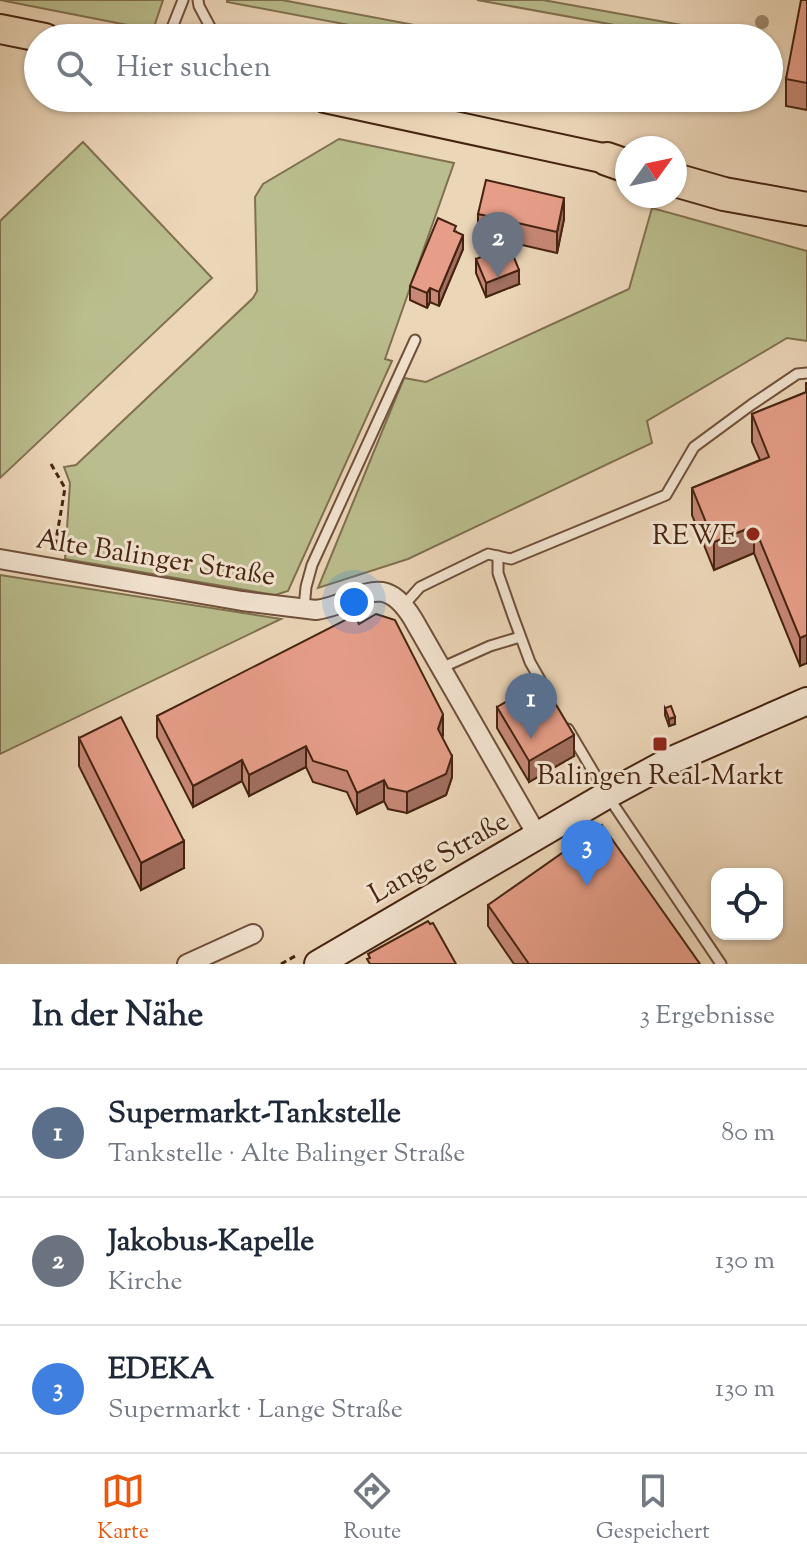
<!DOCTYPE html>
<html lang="de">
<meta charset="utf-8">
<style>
body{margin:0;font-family:"Sorts Mill Goudy",serif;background:#f2f2f3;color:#1f2937}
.controls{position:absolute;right:24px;bottom:24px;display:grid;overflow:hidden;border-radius:16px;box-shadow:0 2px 6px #0004}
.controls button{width:72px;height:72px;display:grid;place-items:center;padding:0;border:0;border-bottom:2px solid #e0e1e3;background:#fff;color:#1f2937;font:40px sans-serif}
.compass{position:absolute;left:615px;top:136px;width:72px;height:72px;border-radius:50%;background:#fff;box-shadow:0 2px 6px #0004;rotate:57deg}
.you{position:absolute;left:354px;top:602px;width:28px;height:28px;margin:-20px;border:6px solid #fff;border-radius:50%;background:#1a73e8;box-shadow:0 0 0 12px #1a73e833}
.badge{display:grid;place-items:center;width:52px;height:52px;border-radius:50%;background:#ea580c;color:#fff;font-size:26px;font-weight:700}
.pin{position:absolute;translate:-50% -66px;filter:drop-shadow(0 2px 4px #0008)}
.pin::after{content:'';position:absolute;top:42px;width:28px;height:24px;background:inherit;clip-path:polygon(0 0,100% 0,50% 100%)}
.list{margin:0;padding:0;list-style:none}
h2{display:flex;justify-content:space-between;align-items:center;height:104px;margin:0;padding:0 32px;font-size:34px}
h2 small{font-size:26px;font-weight:400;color:#747a83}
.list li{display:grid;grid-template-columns:52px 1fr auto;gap:24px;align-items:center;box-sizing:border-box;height:128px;padding:0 32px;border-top:2px solid #e0e1e3}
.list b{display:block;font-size:30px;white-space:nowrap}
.list p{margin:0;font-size:26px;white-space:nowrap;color:#747a83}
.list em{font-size:26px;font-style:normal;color:#747a83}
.icon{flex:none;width:44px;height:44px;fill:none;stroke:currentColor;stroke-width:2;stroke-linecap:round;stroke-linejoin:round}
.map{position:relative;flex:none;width:807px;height:964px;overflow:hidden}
.search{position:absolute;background:#fff;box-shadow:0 2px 6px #0004;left:24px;right:24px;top:24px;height:88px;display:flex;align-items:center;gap:20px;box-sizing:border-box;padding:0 28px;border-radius:44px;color:#747a83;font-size:30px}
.sheet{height:488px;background:#fff}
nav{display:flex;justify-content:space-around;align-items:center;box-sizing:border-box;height:112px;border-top:2px solid #e0e1e3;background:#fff;font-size:22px;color:#747a83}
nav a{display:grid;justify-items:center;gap:4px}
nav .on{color:#ea580c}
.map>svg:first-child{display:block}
</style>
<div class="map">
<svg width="807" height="964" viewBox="0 0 807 964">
<rect width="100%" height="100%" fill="#ecd6b8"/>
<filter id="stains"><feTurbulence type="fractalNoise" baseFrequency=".0025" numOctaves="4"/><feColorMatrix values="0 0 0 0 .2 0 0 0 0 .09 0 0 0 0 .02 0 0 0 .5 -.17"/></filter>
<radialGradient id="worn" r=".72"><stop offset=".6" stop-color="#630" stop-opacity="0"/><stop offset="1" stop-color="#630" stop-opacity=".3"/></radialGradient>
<!-- green -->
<g fill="#babd8d" stroke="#80704f" stroke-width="2">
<polygon points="0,0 163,0 153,30"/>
<polygon points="227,0 282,0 446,31 444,38 418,38 227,2"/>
<polygon points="477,0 543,0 732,34 731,38 686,38"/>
<polygon points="339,139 454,163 385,359 392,361 288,591 275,595 65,559 70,483 64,467 76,465 253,298 257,291 255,197 263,184"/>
<polygon points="83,142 212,278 0,478 0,221"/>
<polygon points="652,208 807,251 807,341 787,338 647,421 652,443 408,559 318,588 404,378 426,382 629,289"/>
<polygon points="0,575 281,619 0,754"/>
</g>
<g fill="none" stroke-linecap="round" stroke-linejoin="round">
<!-- lane casing -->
<g stroke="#70503b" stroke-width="13">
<g id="lane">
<polyline points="198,0 199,6 216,38"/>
<polyline points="168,38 183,0"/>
<polyline points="498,556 498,573 513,616 530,662 547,692"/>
<polyline points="404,605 420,587 488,554 511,559 666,495 694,447 751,405 797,374 807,373"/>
<polyline points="304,608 306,587 312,565 415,340"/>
<polyline points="441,668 490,646 520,637"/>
<polyline points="568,729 607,795 721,964"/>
</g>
</g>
<!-- street casing -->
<g stroke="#70503b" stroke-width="22">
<g id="street">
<path d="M0,559L242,601L316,610C360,604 381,567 413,619L537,835"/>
<polyline points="187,964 253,934"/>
</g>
</g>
<!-- secondary casing -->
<g stroke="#462411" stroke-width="30">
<polyline id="secondary" points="318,964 607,795 670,761 807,701"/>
</g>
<!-- primary casing -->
<g stroke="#462411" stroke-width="32">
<g id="primary">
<polyline points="0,29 45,38"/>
<polyline points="325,98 607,159"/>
</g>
</g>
<!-- highway casing -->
<g stroke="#462411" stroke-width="36">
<g id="highway">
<polyline points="607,159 627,166"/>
<polyline points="675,180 724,194 807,209"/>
</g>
</g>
<!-- path -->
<g stroke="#462411" stroke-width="3" stroke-dasharray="6 4" stroke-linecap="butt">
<polyline points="51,464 65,488 54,552"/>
<polyline points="281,964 297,955"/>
</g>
<!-- lane -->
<use href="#lane" stroke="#f3e4d1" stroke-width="9"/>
<!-- street -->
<use href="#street" stroke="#f3e4d1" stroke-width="18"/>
<!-- secondary -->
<use href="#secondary" stroke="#f3e4d1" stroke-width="26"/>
<!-- primary -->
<use href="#primary" stroke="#ecd6b8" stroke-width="28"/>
<!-- highway -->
<use href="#highway" stroke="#ecd6b8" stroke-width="32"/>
</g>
<!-- trees -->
<circle fill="#a1896d" cx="762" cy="22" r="7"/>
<!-- wall -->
<g fill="#c78876" stroke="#462411" stroke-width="2">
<polygon points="807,0 807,110 786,106 786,79"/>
<polygon points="478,214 564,219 557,253 478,235"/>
<polygon points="456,232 463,249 439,306 430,302 427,308 410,300 410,286"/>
<polygon points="476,259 519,284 486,297 476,273"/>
<polygon points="806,382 807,663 800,666 754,553 714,570 692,515 692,488 760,460 752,442 752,414 806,392"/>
<polygon points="359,624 443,735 442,738 452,777 446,795 407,813 388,809 384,801 357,814 347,792 313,782 306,767 249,796 242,781 193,807 157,737 157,716"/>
<polygon points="497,707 574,756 529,782 497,728"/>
<polygon points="665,708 675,724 669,726 665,715"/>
<polygon points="79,738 184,868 141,890 79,766"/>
<polygon points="488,905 700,964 514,964 488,926"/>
</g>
<!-- shaded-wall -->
<g fill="#a26f60" stroke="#462411" stroke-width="2">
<polygon points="564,198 564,219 557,253 557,232"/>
<polygon points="463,235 463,249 439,306 439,292"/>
<polygon points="519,270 519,284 486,297 486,283"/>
<polygon points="430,288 430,302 427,308 427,293"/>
<polygon points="754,526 754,553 714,570 714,542"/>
<polygon points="807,635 807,663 800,666 800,638"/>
<polygon points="443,714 443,735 438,750 438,729"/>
<polygon points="675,717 675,724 669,726 669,719"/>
<polygon points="574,735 574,756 529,782 529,761"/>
<polygon points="306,746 306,767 249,796 249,775"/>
<polygon points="452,756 452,777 446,795 407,813 407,792"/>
<polygon points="242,760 242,781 193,807 193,786"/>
<polygon points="384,780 384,801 357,814 357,793"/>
<polygon points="184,841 184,868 141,890 141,863"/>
</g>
<!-- building -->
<g fill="#e79e89" stroke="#462411" stroke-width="2">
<polygon points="801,0 807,0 807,83 786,79"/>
<polygon points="486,180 564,198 557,232 478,214"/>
<polygon points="438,218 456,226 454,231 463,235 439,292 430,288 427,293 410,286"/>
<polygon points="509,245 519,270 486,283 476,259"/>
<polygon points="807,392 807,635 800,638 754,526 714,542 692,488 769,457 752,414"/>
<polygon points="376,614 395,620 443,714 438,729 452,756 446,774 407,792 388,788 384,780 357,793 347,771 313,761 306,746 249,775 242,760 193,786 157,716 355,615 359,624"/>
<polygon points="542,681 574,735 529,761 497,707"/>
<polygon points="671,706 675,717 669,719 665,708"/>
<polygon points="121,717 184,841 141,863 79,738"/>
<polygon points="602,825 700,964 529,964 488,905"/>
<polygon points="428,921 430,924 433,923 456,964 370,964 367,959 370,958 368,954"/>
</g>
<!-- markers -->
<g fill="#8f2418" stroke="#f3e4d1" stroke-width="3">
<circle cx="753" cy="534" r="8"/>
<rect x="652" y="736" width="16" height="16" rx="4"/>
</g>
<g text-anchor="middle" stroke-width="6" stroke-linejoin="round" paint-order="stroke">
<!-- poi labels -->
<g font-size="28" fill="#462411" stroke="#f3e4d1" text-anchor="end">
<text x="737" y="544">REWE</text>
<text x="660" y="784" text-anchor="middle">Balingen Real-Markt</text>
</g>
<!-- street labels -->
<g font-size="28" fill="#462411" stroke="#f3e4d1">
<text transform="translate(156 556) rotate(9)" y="10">Alte Balinger Straße</text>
<text transform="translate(438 856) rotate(-30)" y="10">Lange Straße</text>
</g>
</g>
<rect width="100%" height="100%" filter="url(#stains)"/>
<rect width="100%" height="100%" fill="url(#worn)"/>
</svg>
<div class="controls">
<button><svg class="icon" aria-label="locate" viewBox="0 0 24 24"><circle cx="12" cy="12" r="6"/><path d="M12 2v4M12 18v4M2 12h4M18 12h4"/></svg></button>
</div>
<svg class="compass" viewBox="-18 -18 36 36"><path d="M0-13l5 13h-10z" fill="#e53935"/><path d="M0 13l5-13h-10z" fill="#747a83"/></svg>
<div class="you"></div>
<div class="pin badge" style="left:531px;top:739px;background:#5c6f8a">1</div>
<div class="pin badge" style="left:498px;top:278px;background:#6b7280">2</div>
<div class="pin badge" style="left:587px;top:886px;background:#3f7fe0">3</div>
<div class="search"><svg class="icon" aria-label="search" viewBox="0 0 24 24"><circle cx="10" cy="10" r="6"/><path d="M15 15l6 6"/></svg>Hier suchen</div>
</div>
<section class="sheet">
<h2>In der Nähe<small>3 Ergebnisse</small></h2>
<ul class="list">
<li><span class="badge" style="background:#5c6f8a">1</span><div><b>Supermarkt-Tankstelle</b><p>Tankstelle · Alte Balinger Straße</p></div><em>80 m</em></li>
<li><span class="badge" style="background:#6b7280">2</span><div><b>Jakobus-Kapelle</b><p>Kirche</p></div><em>130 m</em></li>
<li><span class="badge" style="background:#3f7fe0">3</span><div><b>EDEKA</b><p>Supermarkt · Lange Straße</p></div><em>130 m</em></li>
</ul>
</section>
<nav>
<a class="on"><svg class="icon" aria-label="map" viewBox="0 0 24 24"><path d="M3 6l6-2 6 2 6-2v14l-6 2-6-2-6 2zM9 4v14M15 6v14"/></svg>Karte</a>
<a><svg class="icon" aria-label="directions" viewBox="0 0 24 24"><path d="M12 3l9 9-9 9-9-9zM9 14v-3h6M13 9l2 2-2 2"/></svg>Route</a>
<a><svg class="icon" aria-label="saved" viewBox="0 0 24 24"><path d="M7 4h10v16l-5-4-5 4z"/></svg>Gespeichert</a>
</nav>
